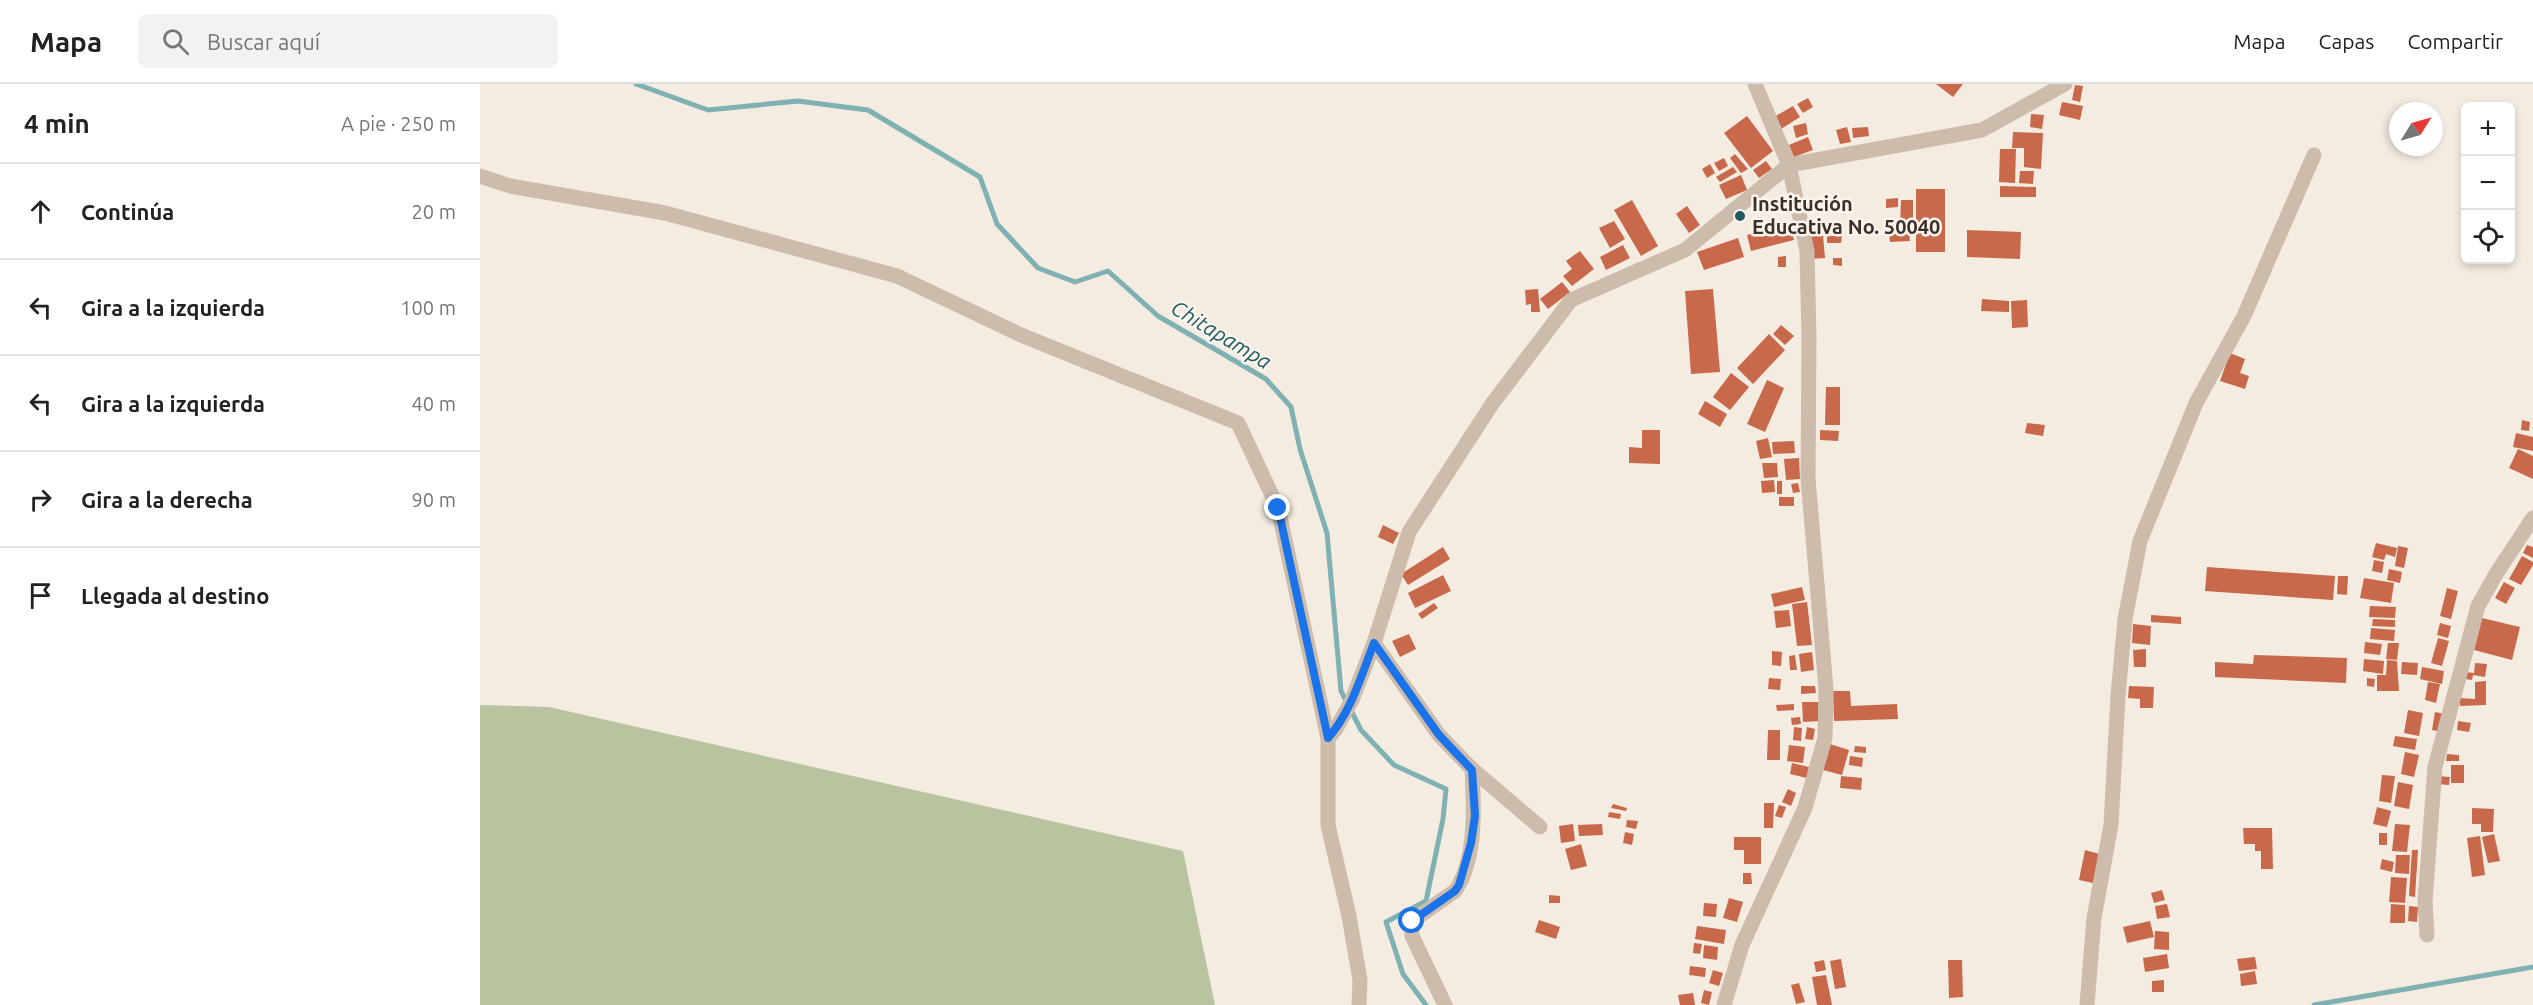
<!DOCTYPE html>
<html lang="es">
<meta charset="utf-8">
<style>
body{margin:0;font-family:Ubuntu,sans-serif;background:#f2f2f2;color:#222}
.controls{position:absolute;right:18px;top:18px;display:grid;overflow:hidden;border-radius:9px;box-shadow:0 3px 9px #0003}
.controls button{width:54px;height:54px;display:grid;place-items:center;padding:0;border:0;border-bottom:2px solid #e0e0e0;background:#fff;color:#222;font:30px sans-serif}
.compass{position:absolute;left:1909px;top:18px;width:54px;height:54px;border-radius:50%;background:#fff;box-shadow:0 3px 9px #0003;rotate:53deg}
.stop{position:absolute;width:18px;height:18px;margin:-14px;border:4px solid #1a73e8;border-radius:50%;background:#fff}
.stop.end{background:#1a73e8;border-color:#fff;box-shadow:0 2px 6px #0008}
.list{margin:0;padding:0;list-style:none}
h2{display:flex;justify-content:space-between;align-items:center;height:78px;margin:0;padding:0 24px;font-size:26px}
h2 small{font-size:20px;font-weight:400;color:#767676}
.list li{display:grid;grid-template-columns:39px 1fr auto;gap:18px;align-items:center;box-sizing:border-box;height:96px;padding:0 24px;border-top:2px solid #e0e0e0}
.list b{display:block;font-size:22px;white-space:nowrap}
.list em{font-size:20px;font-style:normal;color:#767676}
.icon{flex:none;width:33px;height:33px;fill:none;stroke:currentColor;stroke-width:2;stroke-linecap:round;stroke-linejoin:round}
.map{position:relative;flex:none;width:2053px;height:921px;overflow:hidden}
header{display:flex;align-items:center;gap:36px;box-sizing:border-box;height:84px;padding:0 30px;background:#fff;border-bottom:2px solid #e0e0e0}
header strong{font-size:28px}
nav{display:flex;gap:33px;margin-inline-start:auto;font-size:21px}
.search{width:420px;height:54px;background:#f2f2f2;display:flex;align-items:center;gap:15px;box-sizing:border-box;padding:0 21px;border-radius:9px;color:#767676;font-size:22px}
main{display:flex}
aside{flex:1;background:#fff}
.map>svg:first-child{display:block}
</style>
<header>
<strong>Mapa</strong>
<div class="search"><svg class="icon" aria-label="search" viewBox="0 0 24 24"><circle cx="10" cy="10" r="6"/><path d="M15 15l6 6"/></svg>Buscar aquí</div>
<nav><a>Mapa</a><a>Capas</a><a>Compartir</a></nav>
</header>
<main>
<aside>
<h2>4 min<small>A pie · 250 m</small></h2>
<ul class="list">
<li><svg class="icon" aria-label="ahead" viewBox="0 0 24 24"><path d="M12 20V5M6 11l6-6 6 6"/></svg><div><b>Continúa</b></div><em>20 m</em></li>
<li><svg class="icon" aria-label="left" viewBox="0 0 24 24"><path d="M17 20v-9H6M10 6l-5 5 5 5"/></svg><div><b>Gira a la izquierda</b></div><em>100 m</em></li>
<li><svg class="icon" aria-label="left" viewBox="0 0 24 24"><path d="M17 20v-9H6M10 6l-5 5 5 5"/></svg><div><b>Gira a la izquierda</b></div><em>40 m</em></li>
<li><svg class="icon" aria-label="right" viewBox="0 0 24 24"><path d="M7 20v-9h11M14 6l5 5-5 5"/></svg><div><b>Gira a la derecha</b></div><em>90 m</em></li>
<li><svg class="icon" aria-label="arrive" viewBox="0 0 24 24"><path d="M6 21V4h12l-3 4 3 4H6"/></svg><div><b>Llegada al destino</b></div></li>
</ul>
</aside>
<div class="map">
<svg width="2053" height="921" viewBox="0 0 2053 921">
<rect width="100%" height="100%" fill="#f4ebe1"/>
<!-- green -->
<polygon fill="#b8c4a0" points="0,621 69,623 703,767 735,921 0,921"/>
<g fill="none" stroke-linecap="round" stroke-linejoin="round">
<!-- stream -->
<g stroke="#7fb0b2" stroke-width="5">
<polyline points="156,0 228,26 318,17 388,26 500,93 517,140 558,184 595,198 628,187 678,232 786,295 811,323 820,365 847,449 861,607 881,646 914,681 966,705 963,735 946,817 906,838 923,890 946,921"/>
<polyline points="1834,921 2053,883"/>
</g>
</g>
<!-- building -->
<g fill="#c8694b">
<polygon points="1456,0 1483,0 1473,13"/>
<polygon points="1595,1 1603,2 1600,18 1592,16"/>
<polygon points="1328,14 1333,23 1323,29 1317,20"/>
<polygon points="1582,18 1603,22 1600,36 1579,31"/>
<polygon points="1313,22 1320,33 1301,45 1294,33"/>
<polygon points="1551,30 1564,31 1562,45 1550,43"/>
<polygon points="1267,32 1293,67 1271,84 1244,49"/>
<polygon points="1326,39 1328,50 1316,54 1313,42"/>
<polygon points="1367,43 1371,58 1360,60 1356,46"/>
<polygon points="1388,43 1389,52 1373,54 1372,44"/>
<polygon points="1533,48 1563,49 1561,85 1544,83 1544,64 1532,64"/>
<polygon points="1328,53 1333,66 1314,73 1309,61"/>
<polygon points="1520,65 1536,65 1535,99 1519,98"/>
<polygon points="1255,70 1268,85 1261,89 1250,74"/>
<polygon points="1244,74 1248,82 1239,87 1234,79"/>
<polygon points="1286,77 1292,85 1279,94 1273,86"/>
<polygon points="1230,80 1235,89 1227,94 1222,85"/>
<polygon points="1253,83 1257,88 1240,98 1236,93"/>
<polygon points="1540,87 1554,87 1553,100 1539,99"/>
<polygon points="1261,91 1267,106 1246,115 1239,101"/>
<polygon points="1520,102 1556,103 1556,113 1520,113"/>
<rect x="1436" y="105" width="29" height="63"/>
<polygon points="1418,114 1418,123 1406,124 1406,115"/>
<polygon points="1152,116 1178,162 1161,172 1134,126"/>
<polygon points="1421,116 1433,116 1433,144 1420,144"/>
<polygon points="1207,122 1220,141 1209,149 1196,130"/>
<polygon points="1134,137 1145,155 1130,164 1119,144"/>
<polygon points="1310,140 1314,156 1271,167 1267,151"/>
<polygon points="1487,146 1541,148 1540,175 1487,173"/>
<polygon points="1429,148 1430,157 1410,158 1409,149"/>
<polygon points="1343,151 1345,174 1330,175 1329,152"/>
<polygon points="1347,152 1362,152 1361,159 1347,159"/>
<polygon points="1258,154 1264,173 1224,186 1217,168"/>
<polygon points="1143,161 1150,174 1126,186 1120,173"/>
<polygon points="1100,167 1114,185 1092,202 1083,192 1092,185 1086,177"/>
<polygon points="1306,172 1306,183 1298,183 1298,173"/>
<polygon points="1353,174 1362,174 1362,182 1353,181"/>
<polygon points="1082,198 1090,208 1068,225 1060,215"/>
<polygon points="1058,205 1060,228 1051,228 1051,220 1046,221 1045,206"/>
<polygon points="1233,205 1240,288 1211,290 1205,207"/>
<polygon points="1502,215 1529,217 1529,228 1501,227"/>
<polygon points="1547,216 1548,243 1532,244 1531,217"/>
<polygon points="1301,241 1314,252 1305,261 1293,250"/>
<polygon points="1289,250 1305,266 1273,300 1257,284"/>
<polygon points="1750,269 1765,275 1760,289 1769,292 1765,305 1740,297"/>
<polygon points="1251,289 1269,303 1250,326 1233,313"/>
<polygon points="1287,296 1304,304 1285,348 1267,340"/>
<polygon points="1346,303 1360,303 1360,341 1345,341"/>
<polygon points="1225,317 1247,330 1240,343 1218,330"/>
<polygon points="2042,336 2050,338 2049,347 2041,346"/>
<polygon points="1547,339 1565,341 1563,352 1545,349"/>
<polygon points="1162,346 1180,346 1180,380 1149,379 1149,363 1162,364"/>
<polygon points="1340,346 1359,347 1358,357 1340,356"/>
<polygon points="2036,349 2053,353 2053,367 2033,363"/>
<polygon points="1288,354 1292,373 1280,375 1276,357"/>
<polygon points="1314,357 1315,369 1293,370 1292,358"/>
<polygon points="2038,365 2053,372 2053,395 2029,384"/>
<polygon points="1319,374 1320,395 1306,396 1304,375"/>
<polygon points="1282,379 1297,379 1298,393 1284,394"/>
<polygon points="1294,396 1295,408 1282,409 1281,397"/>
<rect x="1297" y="397" width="5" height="13"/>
<polygon points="1318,399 1320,408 1313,409 1311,400"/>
<rect x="1299" y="413" width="15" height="9"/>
<polygon points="903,441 919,449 913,460 898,453"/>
<polygon points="1896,459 1917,464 1915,473 1906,470 1904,476 1892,473"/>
<polygon points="2047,461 2053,463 2053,474 2043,469"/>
<polygon points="1918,462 1928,464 1924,484 1915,482"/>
<polygon points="963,463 970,475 928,501 921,490"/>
<polygon points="2042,472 2053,478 2053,481 2041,501 2029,495"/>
<polygon points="1894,476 1904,478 1902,489 1892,487"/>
<polygon points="1727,483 1855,492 1853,516 1725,507"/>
<polygon points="1909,485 1922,488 1920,499 1907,496"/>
<polygon points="963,491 971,507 935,524 928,509"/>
<polygon points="1858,492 1868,492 1867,511 1857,510"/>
<polygon points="1884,494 1914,499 1911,519 1880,514"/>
<polygon points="2024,498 2035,504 2026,520 2015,514"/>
<polygon points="1322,503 1325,516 1294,523 1291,510"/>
<polygon points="1967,504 1978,507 1971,535 1960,532"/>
<polygon points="1327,518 1332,561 1317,562 1312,520"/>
<polygon points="954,519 958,524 942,535 938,530"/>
<polygon points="1890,522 1916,523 1915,534 1889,533"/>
<polygon points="1309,526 1311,542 1296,544 1294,527"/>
<polygon points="1671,531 1701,533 1701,540 1671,538"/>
<polygon points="2002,534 2040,543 2032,576 1994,566"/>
<polygon points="1893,535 1915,536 1915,543 1892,542"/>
<polygon points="1960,539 1971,542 1968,554 1957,551"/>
<polygon points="1653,540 1671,542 1670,561 1652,559"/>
<polygon points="1891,544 1915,546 1914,557 1890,555"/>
<polygon points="929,550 936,565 920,573 912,557"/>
<polygon points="1958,554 1969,557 1962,582 1951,579"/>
<polygon points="1885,558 1902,560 1900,571 1884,569"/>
<polygon points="1908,559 1919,559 1917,576 1906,575"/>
<polygon points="1666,565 1666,583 1654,583 1653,566"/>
<polygon points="1292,567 1302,568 1301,582 1292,581"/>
<polygon points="1332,568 1334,586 1321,588 1319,570"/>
<polygon points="1315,571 1317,586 1310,586 1309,572"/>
<polygon points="1774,571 1867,574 1866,599 1735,593 1735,578 1773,580"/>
<polygon points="1884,575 1904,577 1903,590 1883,587"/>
<polygon points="1907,576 1917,577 1919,607 1897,607 1897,591 1906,591"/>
<polygon points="1922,578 1938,579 1937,591 1921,590"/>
<polygon points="1995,579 2007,580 2005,593 1993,591 1992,596 1985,595 1986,588 1994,589"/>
<polygon points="1942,583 1964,587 1962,600 1940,595"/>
<polygon points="1289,594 1301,595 1300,606 1288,605"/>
<polygon points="1887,594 1895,595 1894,603 1887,602"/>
<polygon points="2006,597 2006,621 1980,622 1980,614 1995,615 1995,598"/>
<polygon points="1948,598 1960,600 1956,619 1945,616"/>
<polygon points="1321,602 1335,602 1336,609 1321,610"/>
<polygon points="1649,602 1674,603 1673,624 1660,624 1660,615 1648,614"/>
<polygon points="1353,607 1370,607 1371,622 1417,620 1418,635 1354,637"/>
<polygon points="1322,618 1340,618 1341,637 1323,638"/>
<polygon points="1314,620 1314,626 1297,627 1296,621"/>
<polygon points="1928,626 1943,629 1939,652 1924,649"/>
<polygon points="1955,628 1965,630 1962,648 1952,646"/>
<polygon points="1320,633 1321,640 1312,641 1311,634"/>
<polygon points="1978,637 1991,639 1989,648 1977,646"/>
<polygon points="1314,643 1322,644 1321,657 1313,656"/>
<polygon points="1327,643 1335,645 1333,656 1325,655"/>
<polygon points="1288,646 1300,646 1300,676 1287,676"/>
<polygon points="1915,652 1937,655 1935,666 1913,662"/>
<polygon points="1350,660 1369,666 1362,691 1343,686"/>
<polygon points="1309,661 1325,663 1323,679 1307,677"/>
<polygon points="1375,662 1386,663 1386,669 1374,668"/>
<polygon points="1925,668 1939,671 1934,693 1921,690"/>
<polygon points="1967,670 1979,671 1979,677 1966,677"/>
<polygon points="1370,672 1383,674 1382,683 1369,681"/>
<polygon points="1312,679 1329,683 1327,694 1310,690"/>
<rect x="1971" y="681" width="13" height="18"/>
<polygon points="1902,691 1915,692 1911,719 1899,717"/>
<polygon points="1361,692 1382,694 1381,706 1360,704"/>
<polygon points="1956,692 1970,693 1969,701 1955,700"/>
<polygon points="1918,698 1933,701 1929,725 1914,722"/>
<polygon points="1308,705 1316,709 1311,722 1302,718"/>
<polygon points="1284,719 1294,719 1293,744 1284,744"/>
<polygon points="1133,720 1147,724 1146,727 1131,724"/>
<polygon points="1299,721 1306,723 1302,734 1295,732"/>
<polygon points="1897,723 1911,727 1907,743 1893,740"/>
<polygon points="1992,724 2014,725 2013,748 2001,748 2001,740 1992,740"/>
<polygon points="1129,728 1141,730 1140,735 1128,733"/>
<polygon points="1147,736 1158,737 1156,745 1146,743"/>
<polygon points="1093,740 1095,757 1081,759 1079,742"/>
<polygon points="1122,740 1123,751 1099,752 1098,741"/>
<polygon points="1915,740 1930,741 1927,768 1912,767"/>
<polygon points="1763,744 1792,744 1793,785 1781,785 1781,767 1775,767 1775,760 1764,760"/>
<polygon points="1145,748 1154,750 1152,761 1143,759"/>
<rect x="1899" y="749" width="8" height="12"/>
<polygon points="2014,750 2020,777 2008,779 2002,753"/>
<polygon points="2000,752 2005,791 1992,793 1987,754"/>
<polygon points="1254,753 1281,753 1281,780 1264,780 1264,766 1254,766"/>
<polygon points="1101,760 1107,782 1091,786 1085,765"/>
<polygon points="1605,766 1620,770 1613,799 1599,796"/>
<polygon points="1932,766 1938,766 1935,813 1929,812"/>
<polygon points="1916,771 1930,771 1929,790 1915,789"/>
<polygon points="1902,775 1914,778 1912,788 1900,785"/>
<polygon points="1263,789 1271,789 1272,800 1263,800"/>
<polygon points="1911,793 1927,794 1925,819 1909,818"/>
<polygon points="1682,806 1685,816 1674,819 1671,809"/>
<polygon points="1069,811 1080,812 1080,819 1069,819"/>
<polygon points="1249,814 1263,818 1257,838 1243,834"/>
<polygon points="1224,819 1237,820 1236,833 1223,832"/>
<polygon points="1687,820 1690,833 1677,835 1675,822"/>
<polygon points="1911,820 1925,821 1925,839 1910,839"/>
<polygon points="1929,822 1938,823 1937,838 1928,837"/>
<polygon points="1059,836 1080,843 1076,855 1055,848"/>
<polygon points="1670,837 1674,853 1647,859 1643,843"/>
<polygon points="1217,842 1246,846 1244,860 1215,855"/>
<polygon points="1675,847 1689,848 1689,866 1674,865"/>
<polygon points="1214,859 1222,860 1220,870 1213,869"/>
<polygon points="1224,861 1238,863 1237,876 1223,874"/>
<polygon points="1687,870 1689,884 1665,888 1663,874"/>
<polygon points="1775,873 1777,885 1759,887 1757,875"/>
<polygon points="1361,875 1366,903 1355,905 1350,877"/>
<polygon points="1344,876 1346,886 1336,888 1334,878"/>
<polygon points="1468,876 1482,876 1483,913 1469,914"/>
<polygon points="1210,882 1226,884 1225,893 1209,891"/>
<polygon points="1233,886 1243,889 1239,902 1229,899"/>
<polygon points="1775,887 1777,900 1761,902 1760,890"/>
<polygon points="1346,891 1352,921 1337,921 1332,893"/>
<polygon points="1684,896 1684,908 1672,908 1672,897"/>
<polygon points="1319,899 1325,918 1316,920 1311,901"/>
<polygon points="1224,906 1232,908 1229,921 1221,919"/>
<polygon points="1213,909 1215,921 1200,921 1198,911"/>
</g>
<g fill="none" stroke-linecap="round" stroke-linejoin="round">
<!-- minor -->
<g stroke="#cdbbac" stroke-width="15">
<polyline points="0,92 30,102 185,129 417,192 541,251 758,339 798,424 848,654 848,741 869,832 880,896 879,921"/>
<polyline points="894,559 959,651 992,685 1060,743"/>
<polyline points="848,654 856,645 872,616 894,559 929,448 1012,320 1091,216 1205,166 1309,81 1502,46 1585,0"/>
<polyline points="1947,851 1945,817 1955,683 1998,522 2016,490 2053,434"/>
<path d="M965,921L932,852V837L975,807C997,775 994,722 992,685"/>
<polyline points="1244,921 1262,861 1325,724 1345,654 1346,605 1328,395 1329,253 1327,167 1309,81 1275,0"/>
<polyline points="1607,921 1614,834 1631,741 1638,612 1645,535 1660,457 1716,319 1764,232 1834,71"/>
</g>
</g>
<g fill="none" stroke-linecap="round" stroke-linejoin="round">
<!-- route -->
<path stroke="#1a73e8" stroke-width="8" d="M798,424L848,654C871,628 881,592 894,559L959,651L992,686L995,732L991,759L979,801L975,807L932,837"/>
</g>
<!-- markers -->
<circle fill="#1f5a5e" stroke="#fbf5ee" stroke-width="2" cx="1260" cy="132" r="6"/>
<g text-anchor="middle" stroke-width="5" stroke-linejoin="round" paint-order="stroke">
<!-- poi labels -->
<g font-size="20" font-weight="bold" fill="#3b302b" stroke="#fbf5ee" text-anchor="start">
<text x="1272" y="127">Institución<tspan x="1272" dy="23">Educativa No. 50040</tspan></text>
</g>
<!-- water labels -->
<g font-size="21" font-style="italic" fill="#1f5a5e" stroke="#fbf5ee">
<text transform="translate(741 251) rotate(31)" y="7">Chitapampa</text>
</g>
</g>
</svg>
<div class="controls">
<button>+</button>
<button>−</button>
<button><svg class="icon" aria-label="locate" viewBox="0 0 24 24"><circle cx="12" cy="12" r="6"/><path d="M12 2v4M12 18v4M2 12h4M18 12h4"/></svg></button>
</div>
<svg class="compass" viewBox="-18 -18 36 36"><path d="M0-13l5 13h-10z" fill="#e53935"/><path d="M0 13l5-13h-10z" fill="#767676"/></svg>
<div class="stop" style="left:932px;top:837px"></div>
<div class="stop end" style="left:798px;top:424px"></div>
</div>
</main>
